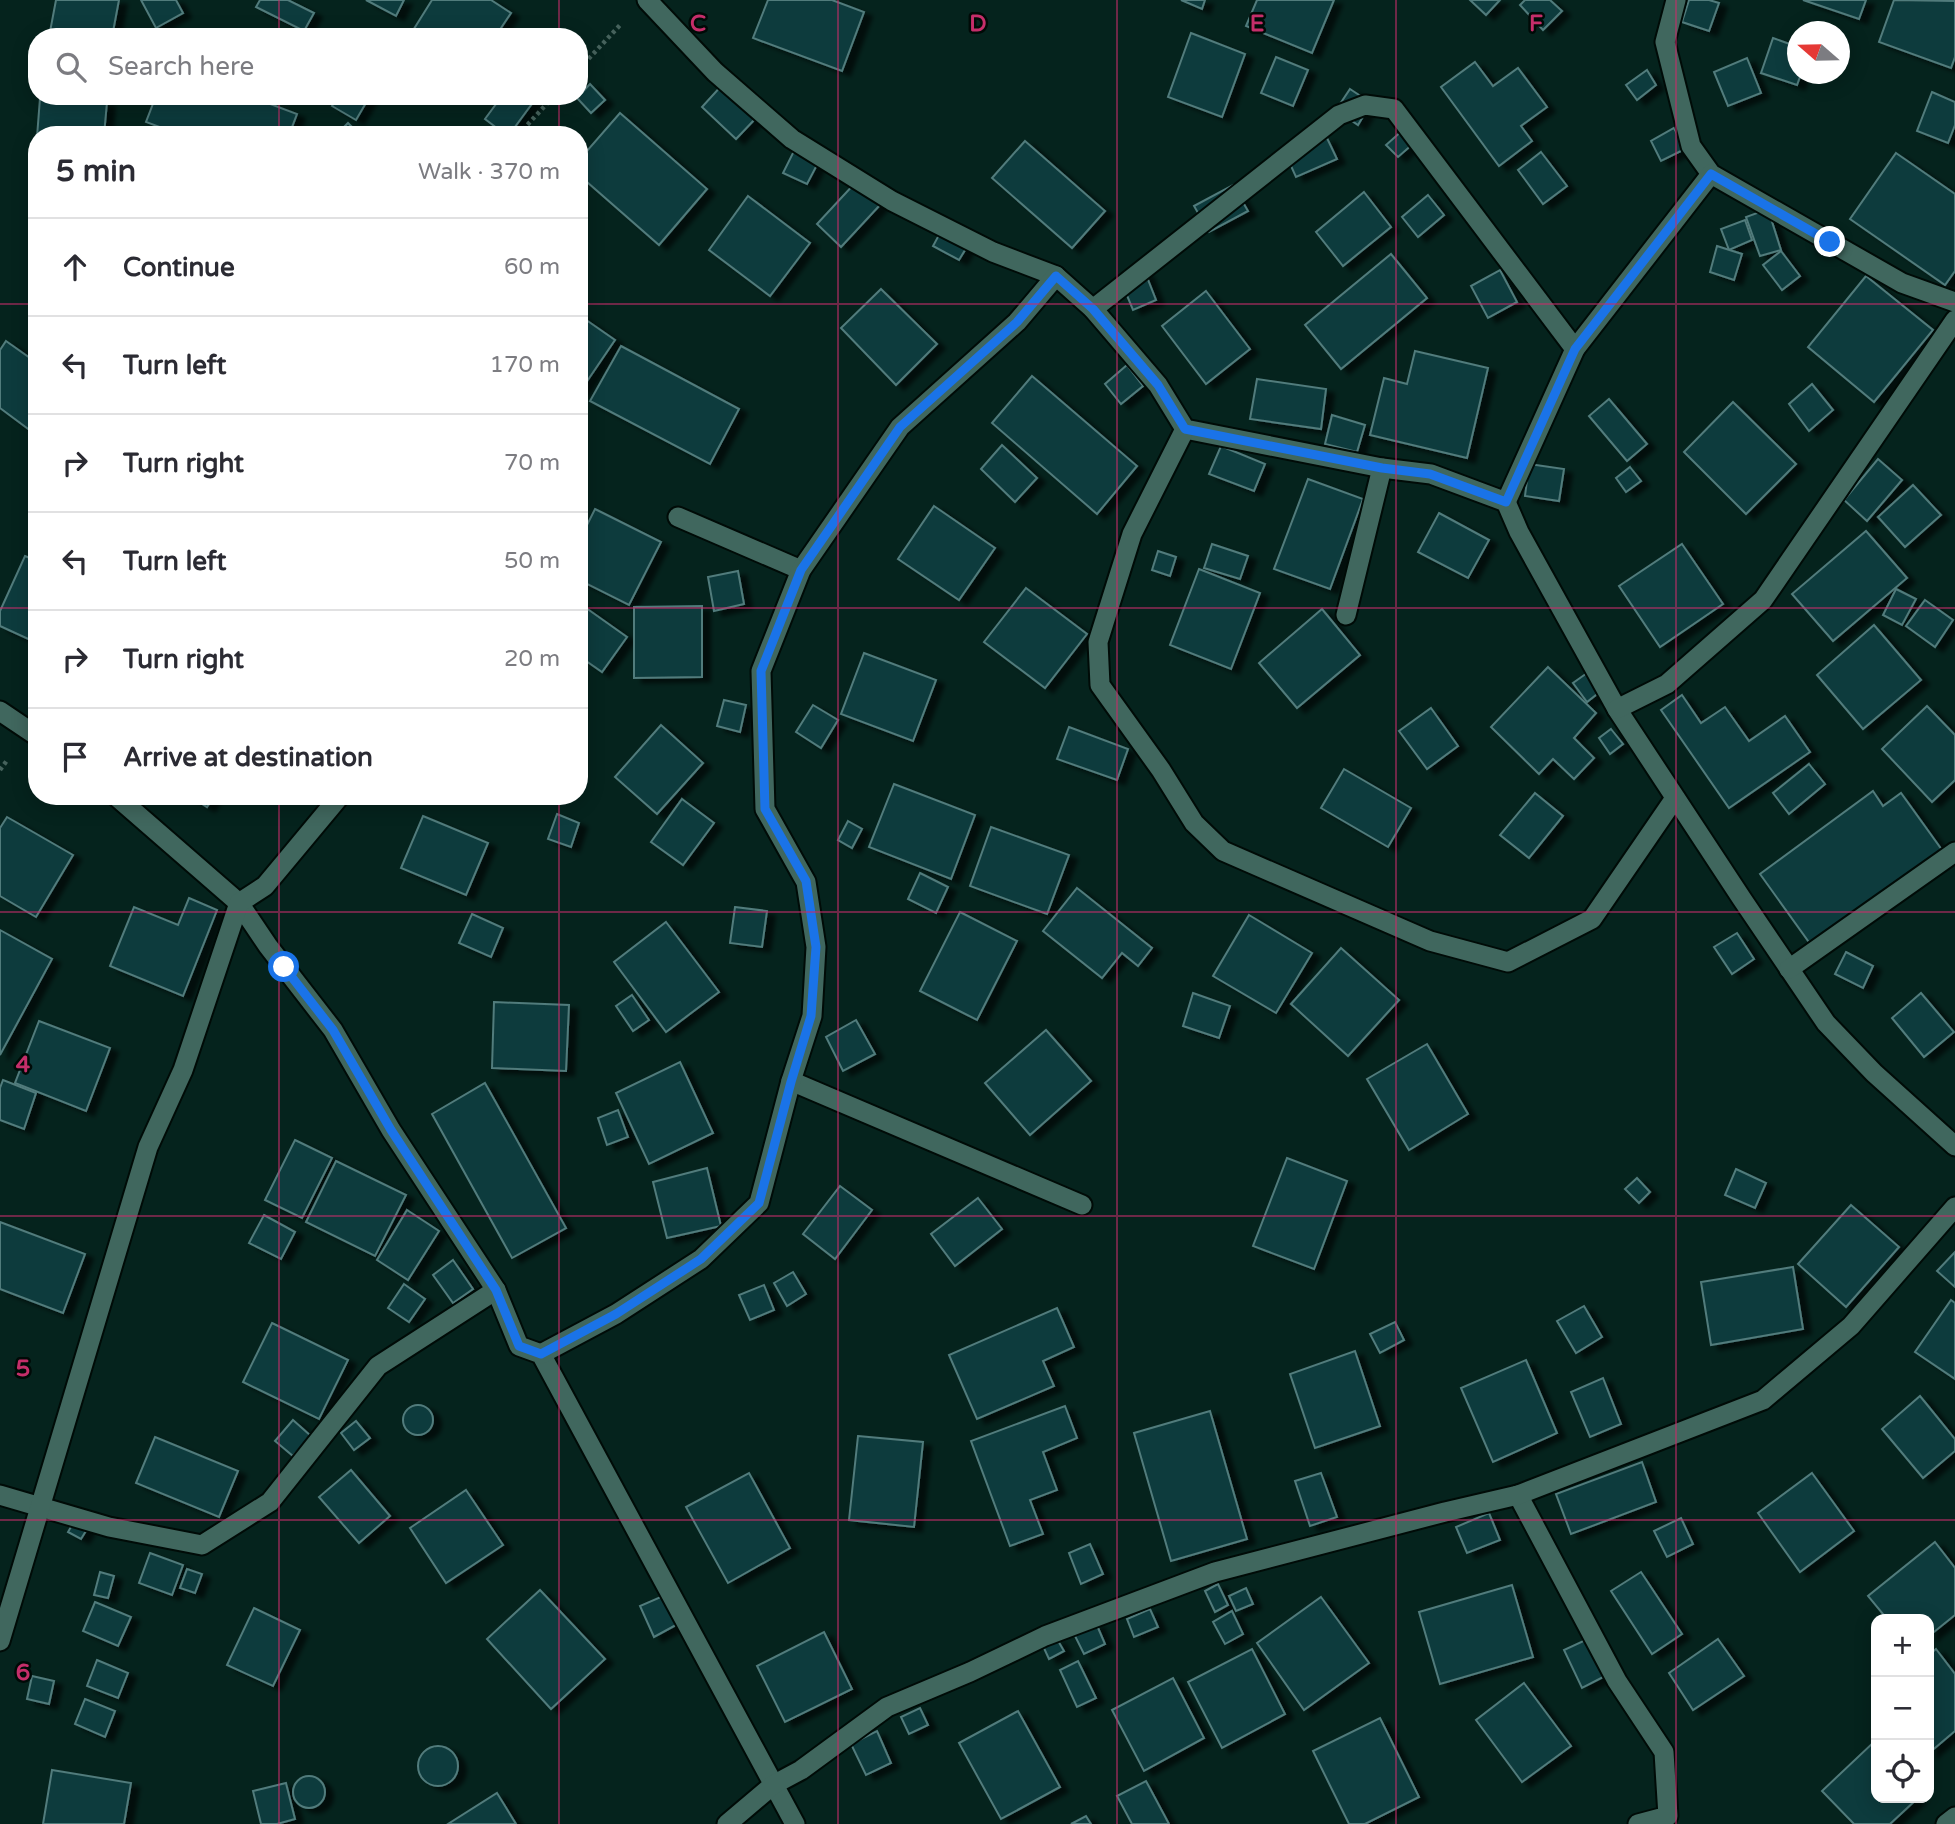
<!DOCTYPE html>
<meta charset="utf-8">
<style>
body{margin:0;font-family:"Varela Round",sans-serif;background:#f7f7f7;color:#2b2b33}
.controls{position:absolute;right:21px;bottom:21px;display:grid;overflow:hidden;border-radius:14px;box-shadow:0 4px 18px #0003}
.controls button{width:63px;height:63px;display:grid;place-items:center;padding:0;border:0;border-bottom:2px solid #e1e1e2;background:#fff;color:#2b2b33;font:35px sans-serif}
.compass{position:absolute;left:1787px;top:21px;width:63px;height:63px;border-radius:50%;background:#fff;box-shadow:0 4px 18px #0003;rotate:290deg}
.stop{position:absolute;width:21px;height:21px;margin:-16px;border:5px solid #1a73e8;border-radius:50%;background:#fff}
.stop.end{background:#1a73e8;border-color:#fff;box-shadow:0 2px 7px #0008}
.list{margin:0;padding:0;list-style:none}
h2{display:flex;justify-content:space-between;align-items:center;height:91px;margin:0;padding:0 28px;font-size:30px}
h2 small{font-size:23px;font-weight:400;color:#7c7c81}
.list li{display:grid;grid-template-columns:46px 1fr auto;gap:21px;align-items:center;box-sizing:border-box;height:98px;padding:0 28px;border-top:2px solid #e1e1e2}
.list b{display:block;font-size:26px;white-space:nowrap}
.list em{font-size:23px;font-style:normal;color:#7c7c81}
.icon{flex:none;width:38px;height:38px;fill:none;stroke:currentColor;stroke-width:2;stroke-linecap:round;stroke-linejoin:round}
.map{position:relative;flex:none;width:1955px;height:1824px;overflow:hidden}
.search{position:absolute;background:#fff;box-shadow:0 4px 18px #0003;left:28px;top:28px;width:560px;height:77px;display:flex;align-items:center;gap:18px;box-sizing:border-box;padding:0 24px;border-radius:28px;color:#7c7c81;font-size:26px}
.panel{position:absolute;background:#fff;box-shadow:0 4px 18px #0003;left:28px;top:126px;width:560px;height:679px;border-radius:28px}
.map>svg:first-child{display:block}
</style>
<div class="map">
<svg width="1955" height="1824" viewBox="0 0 1955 1824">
<defs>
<filter id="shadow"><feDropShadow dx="8" dy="4.5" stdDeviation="2" flood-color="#0009"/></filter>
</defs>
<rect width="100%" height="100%" fill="#05231d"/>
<!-- building -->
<g fill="#103b3c" stroke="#517b7c" stroke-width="2" filter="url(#shadow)">
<polygon points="56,0 119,0 112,37 49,37"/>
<polygon points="141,0 176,0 183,13 156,28"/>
<polygon points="260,0 288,0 314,13 304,31 256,7"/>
<polygon points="366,0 404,0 396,16"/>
<polygon points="432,0 491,0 511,13 495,37 419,37 412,32"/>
<polygon points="768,0 832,0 864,12 842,71 753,38"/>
<polygon points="1181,0 1205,0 1202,9"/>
<polygon points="1257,0 1334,0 1312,53 1246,26"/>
<polygon points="1470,0 1500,0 1486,15"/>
<polygon points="1525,0 1550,0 1562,11 1543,30 1520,5"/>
<polygon points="1689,0 1709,0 1719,3 1709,31 1682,22"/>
<polygon points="1803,0 1866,0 1859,19"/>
<polygon points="1894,0 1955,1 1955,57 1951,68 1879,42"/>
<polygon points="1191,33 1245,54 1222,117 1168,97"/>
<polygon points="1773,38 1798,47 1798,74 1801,74 1797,85 1761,73"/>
<polygon points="1276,57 1308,70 1293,106 1261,93"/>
<polygon points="1747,58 1761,93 1728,106 1714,72"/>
<polygon points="1475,62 1493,86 1518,68 1547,107 1521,126 1532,141 1499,166 1441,87"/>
<polygon points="1647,70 1656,85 1637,100 1626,85"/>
<polygon points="590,84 605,100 591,113 577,98"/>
<polygon points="723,84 757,117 736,139 702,107"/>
<polygon points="1350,89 1371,103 1358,125 1336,110"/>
<polygon points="1932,92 1955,102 1955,125 1948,143 1917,131"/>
<polygon points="156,96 249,96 297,114 289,135 181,135 146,122"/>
<polygon points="338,96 370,96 356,120 332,106"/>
<polygon points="502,96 527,96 534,101 509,135 506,135 485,119"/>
<polygon points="40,98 107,102 104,135 37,135 37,137"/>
<polygon points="620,113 707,189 659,245 579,175 579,160"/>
<polygon points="348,123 360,135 336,135"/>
<polygon points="1674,128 1685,149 1661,161 1651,141"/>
<polygon points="1403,130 1414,143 1398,157 1386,145"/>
<polygon points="1327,138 1337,159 1296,177 1286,155"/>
<polygon points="1025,141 1105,211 1072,248 992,178"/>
<polygon points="794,151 818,163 807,184 783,173"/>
<polygon points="1541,152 1567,186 1543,204 1518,170"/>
<polygon points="1896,153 1955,194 1955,271 1945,285 1850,219"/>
<polygon points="856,182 880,205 841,247 817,224"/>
<polygon points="1233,185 1248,211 1209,232 1194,206"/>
<polygon points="1364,192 1391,227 1343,266 1316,232"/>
<polygon points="1428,195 1444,215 1418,237 1402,217"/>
<polygon points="748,196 810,243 770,296 709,250"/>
<polygon points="1768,209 1781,250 1760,256 1746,217"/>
<polygon points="1745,220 1752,240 1729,250 1721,229"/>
<polygon points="946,222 973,237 959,260 933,246"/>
<polygon points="1717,246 1742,254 1734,280 1710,272"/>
<polygon points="1781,251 1800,276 1782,290 1763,265"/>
<polygon points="1391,254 1427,298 1341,369 1305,325"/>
<polygon points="1500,270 1517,302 1488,318 1471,286"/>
<polygon points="1145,272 1156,300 1133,310 1121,281"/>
<polygon points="1866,276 1933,330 1874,402 1808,347"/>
<polygon points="881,289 937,344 896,385 841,328"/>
<polygon points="1206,291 1250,349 1206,384 1162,326"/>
<polygon points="579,315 615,340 579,393"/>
<polygon points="6,341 37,363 35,434 0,408 0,350"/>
<polygon points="621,346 739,409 710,464 590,401"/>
<polygon points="1415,351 1488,368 1467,458 1370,435 1384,378 1407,384"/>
<polygon points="1127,365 1143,386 1121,404 1105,384"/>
<polygon points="1032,376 1137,466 1097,514 992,423"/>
<polygon points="1257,379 1326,389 1321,429 1250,419"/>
<polygon points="1812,384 1833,410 1809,431 1789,404"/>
<polygon points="1609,399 1647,444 1627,461 1589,416"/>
<polygon points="1733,402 1796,464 1746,514 1684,452"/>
<polygon points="1332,415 1365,425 1357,452 1325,444"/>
<polygon points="1002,445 1037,478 1015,502 981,469"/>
<polygon points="1221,446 1265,464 1254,491 1209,474"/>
<polygon points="1878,459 1902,480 1867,521 1844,500"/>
<polygon points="1529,464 1564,469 1559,501 1525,496"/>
<polygon points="1630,467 1641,481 1626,492 1616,478"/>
<polygon points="1308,479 1363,499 1330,589 1274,569"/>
<polygon points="1913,485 1941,515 1905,547 1878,517"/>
<polygon points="934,506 995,548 959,600 898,559"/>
<polygon points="595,509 661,542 629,605 579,580 579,541"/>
<polygon points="1439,513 1489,540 1468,578 1418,552"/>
<polygon points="1866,531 1907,578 1833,641 1792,594"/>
<polygon points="1212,544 1248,556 1240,579 1204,568"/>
<polygon points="1682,544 1723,604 1660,647 1619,586"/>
<polygon points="1158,551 1176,557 1170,576 1152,570"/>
<polygon points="25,556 37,561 37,643 0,626 0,611"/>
<polygon points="1199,569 1260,593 1231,669 1170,645"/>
<polygon points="738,571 744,604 714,611 708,577"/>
<polygon points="1026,588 1087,634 1045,688 984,642"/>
<polygon points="1896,589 1916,599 1902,625 1883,615"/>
<polygon points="1925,600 1953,620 1935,647 1906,626"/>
<polygon points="579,603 627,637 602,672 579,656"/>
<polygon points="702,606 702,677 634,678 634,607"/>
<polygon points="1322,609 1360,655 1297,708 1259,663"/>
<polygon points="1874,625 1921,680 1863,729 1817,675"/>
<polygon points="864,653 936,680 913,741 841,714"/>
<polygon points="1548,667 1596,713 1574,738 1594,758 1574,779 1553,759 1539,774 1491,727"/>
<polygon points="1587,673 1601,691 1587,702 1573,683"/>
<polygon points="1682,695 1701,723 1725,707 1749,741 1785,716 1810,752 1729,808 1661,710"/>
<polygon points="724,700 746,705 740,732 717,726"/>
<polygon points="813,705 838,720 821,748 796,732"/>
<polygon points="1927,706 1955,735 1955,780 1932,802 1882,749"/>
<polygon points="1431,708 1458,746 1427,769 1399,731"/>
<polygon points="661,725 703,763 657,814 615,777"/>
<polygon points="1069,727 1128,749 1117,780 1057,759"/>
<polygon points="1611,729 1623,744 1610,754 1599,738"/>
<polygon points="1809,764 1825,784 1789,814 1773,793"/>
<polygon points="1344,769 1411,808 1388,847 1321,808"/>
<polygon points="894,784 975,815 951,879 869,847"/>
<polygon points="1873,791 1883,806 1901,793 1942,850 1811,945 1760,874"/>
<polygon points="1535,793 1563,816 1529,858 1500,835"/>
<polygon points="190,796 214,796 207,807"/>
<polygon points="682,799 714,823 683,865 651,842"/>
<polygon points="557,814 579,823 571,847 548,839"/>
<polygon points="423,816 488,843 466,895 401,868"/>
<polygon points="7,817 73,855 36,917 0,896 0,828"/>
<polygon points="848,821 862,829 852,848 838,840"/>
<polygon points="991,827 1069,855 1047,914 970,886"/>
<polygon points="920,873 948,887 936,913 908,899"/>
<polygon points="1077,888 1152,948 1138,966 1122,953 1102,978 1043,931"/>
<polygon points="189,898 217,910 183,996 110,966 134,907 178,925"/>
<polygon points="735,907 767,911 762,947 730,943"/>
<polygon points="960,912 1017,941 977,1020 920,991"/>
<polygon points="472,914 503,928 491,957 459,943"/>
<polygon points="1249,915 1312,953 1276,1013 1213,976"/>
<polygon points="666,922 719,992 666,1032 614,962"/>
<polygon points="0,930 52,959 0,1055"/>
<polygon points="1737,933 1754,959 1732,974 1714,947"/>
<polygon points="1341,948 1399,1000 1348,1056 1291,1004"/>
<polygon points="1846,952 1873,966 1863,988 1835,974"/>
<polygon points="1193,993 1230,1006 1219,1038 1183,1026"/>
<polygon points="1921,993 1954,1032 1924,1057 1892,1018"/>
<polygon points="632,995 649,1020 633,1031 616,1006"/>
<polygon points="494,1002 569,1005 566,1071 492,1068"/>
<polygon points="856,1020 875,1054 843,1071 826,1037"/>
<polygon points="39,1021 110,1048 86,1111 15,1083"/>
<polygon points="1046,1030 1091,1081 1030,1135 985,1083"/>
<polygon points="1427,1044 1468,1114 1409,1150 1367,1079"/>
<polygon points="680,1062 713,1133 649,1164 616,1093"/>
<polygon points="3,1080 36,1093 24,1129 0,1120 0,1088"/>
<polygon points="485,1083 566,1228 512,1258 432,1114"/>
<polygon points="618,1110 628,1137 607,1145 598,1118"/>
<polygon points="295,1140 332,1158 302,1218 265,1200"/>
<polygon points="1287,1158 1347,1181 1314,1269 1253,1246"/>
<polygon points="336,1161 406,1195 375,1256 306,1222"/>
<polygon points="707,1168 721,1226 667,1238 653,1182"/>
<polygon points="1736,1169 1766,1183 1755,1208 1725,1195"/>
<polygon points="1637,1178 1650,1192 1639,1203 1625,1189"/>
<polygon points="840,1186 872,1210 835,1259 803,1234"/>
<polygon points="978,1198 1002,1229 955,1266 931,1234"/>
<polygon points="1851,1205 1899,1247 1846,1307 1798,1264"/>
<polygon points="407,1210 439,1231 408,1280 377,1260"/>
<polygon points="264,1215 295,1232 281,1259 249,1243"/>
<polygon points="0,1222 85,1254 63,1313 0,1289"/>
<polygon points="1955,1252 1955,1287 1937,1271"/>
<polygon points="453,1260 473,1289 453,1303 433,1275"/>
<polygon points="1793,1267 1803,1329 1711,1345 1701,1282"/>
<polygon points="793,1272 806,1294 787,1306 774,1283"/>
<polygon points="404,1284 425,1299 409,1322 388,1308"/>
<polygon points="764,1285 774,1310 750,1320 739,1295"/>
<polygon points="1951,1300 1955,1303 1955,1379 1915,1352"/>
<polygon points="1584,1306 1602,1337 1576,1353 1557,1321"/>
<polygon points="1057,1308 1074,1347 1043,1361 1054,1386 977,1419 949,1355"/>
<polygon points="1395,1322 1404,1340 1380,1353 1370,1334"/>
<polygon points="272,1323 348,1360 319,1419 243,1382"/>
<polygon points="1355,1351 1380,1426 1315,1448 1290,1374"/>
<polygon points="1526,1360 1557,1433 1493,1462 1461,1388"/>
<polygon points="1603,1378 1621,1424 1590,1437 1571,1392"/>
<polygon points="1920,1396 1955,1439 1955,1451 1923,1478 1882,1429"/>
<circle cx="418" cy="1420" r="15"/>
<polygon points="1065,1406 1077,1438 1043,1452 1057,1490 1030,1500 1043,1534 1010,1546 971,1441"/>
<polygon points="1210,1411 1247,1539 1171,1561 1134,1433"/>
<polygon points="293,1420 311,1436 293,1456 275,1441"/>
<polygon points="356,1421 370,1438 354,1450 341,1433"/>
<polygon points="858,1436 923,1442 914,1527 849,1520"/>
<polygon points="155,1437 238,1471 219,1517 136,1483"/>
<polygon points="1642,1462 1656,1502 1571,1534 1556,1494"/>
<polygon points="351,1470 390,1516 359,1543 319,1497"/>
<polygon points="749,1473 790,1548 728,1583 686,1507"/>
<polygon points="1321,1473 1337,1517 1310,1526 1295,1481"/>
<polygon points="1812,1473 1854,1531 1800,1572 1758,1513"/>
<polygon points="466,1490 503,1545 446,1583 410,1528"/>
<polygon points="1489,1513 1500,1540 1467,1553 1456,1527"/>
<polygon points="76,1518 89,1526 81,1539 68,1532"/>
<polygon points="1681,1518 1693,1544 1667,1557 1654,1531"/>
<polygon points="1935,1542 1955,1568 1955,1615 1929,1636 1929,1619 1887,1619 1868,1596"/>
<polygon points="1090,1544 1103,1574 1081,1584 1069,1553"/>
<polygon points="150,1553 183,1565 172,1595 139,1583"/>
<polygon points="187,1569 202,1574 195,1593 180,1588"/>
<polygon points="100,1572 114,1576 108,1598 94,1595"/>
<polygon points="1641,1572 1682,1634 1652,1654 1611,1591"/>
<polygon points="1218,1584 1228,1605 1215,1612 1205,1591"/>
<polygon points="1512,1585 1533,1657 1440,1684 1419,1612"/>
<polygon points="1246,1588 1253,1604 1236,1611 1229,1596"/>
<polygon points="540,1590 605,1659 551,1709 487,1639"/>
<polygon points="663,1596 676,1625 654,1637 640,1606"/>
<polygon points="1321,1597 1369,1663 1304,1710 1257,1643"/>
<polygon points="95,1602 131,1617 118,1646 83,1631"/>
<polygon points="254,1608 300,1630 273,1686 227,1665"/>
<polygon points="1150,1609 1158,1627 1134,1637 1127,1619"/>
<polygon points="1232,1611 1243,1634 1225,1644 1213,1622"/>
<polygon points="1096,1623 1105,1644 1084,1654 1074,1634"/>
<polygon points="824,1632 852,1689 785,1722 757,1666"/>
<polygon points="1592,1637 1609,1674 1582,1688 1564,1650"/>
<polygon points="1057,1639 1064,1651 1049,1659 1043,1646"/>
<polygon points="1718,1639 1744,1676 1693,1710 1669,1673"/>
<polygon points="1252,1649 1285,1714 1222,1748 1188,1682"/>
<polygon points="1936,1649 1955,1674 1955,1731 1929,1753 1929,1655"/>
<polygon points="97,1660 128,1673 118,1698 87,1686"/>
<polygon points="1078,1661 1096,1698 1077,1707 1060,1670"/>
<polygon points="32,1676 54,1681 49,1704 27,1699"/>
<polygon points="1173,1678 1204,1738 1144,1771 1112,1710"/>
<polygon points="1524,1683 1571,1746 1522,1782 1476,1720"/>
<polygon points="85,1699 115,1711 105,1737 75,1724"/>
<polygon points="920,1708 928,1725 909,1734 901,1717"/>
<polygon points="1018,1711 1060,1787 1001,1819 959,1743"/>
<polygon points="1380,1718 1419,1797 1365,1824 1349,1824 1313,1751"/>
<polygon points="877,1731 891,1763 866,1775 851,1744"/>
<polygon points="1876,1740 1876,1798 1918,1798 1890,1824 1854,1824 1822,1791"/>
<circle cx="438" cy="1766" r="20"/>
<polygon points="52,1770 131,1783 124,1824 43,1824"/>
<circle cx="309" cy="1792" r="16"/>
<polygon points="1146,1781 1169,1824 1132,1824 1117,1796"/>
<polygon points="286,1783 295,1819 277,1824 261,1824 253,1791"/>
<polygon points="497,1793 516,1824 448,1824"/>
<polygon points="1086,1816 1091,1824 1071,1824"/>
</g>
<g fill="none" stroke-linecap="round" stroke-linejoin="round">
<!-- minor casing -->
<g stroke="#000b07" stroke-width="23">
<g id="minor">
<polyline points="647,0 715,72 792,139 892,201 993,252 1056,276 1093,309 1158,385 1185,429 1382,468 1431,474 1506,502 1519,532 1617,709 1742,899 1826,1023 1874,1073 1955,1146"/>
<polyline points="1676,0 1665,42 1691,146 1711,174 1902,283 1955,302"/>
<polyline points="1093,309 1339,115 1365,105 1394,109 1575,349"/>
<polyline points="1185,429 1132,534 1098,642 1100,685 1161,770 1194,823 1223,851 1430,941 1508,962 1592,919 1675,798"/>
<polyline points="1506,502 1575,349 1711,174"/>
<polyline points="678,517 801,570"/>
<polyline points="1346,615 1382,468"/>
<polyline points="1617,709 1667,684 1763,600 1955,320"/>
<polyline points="0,711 37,736"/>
<polyline points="116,796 239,903 268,946 333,1030 391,1130 496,1290 519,1346 541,1354 795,1824"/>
<polyline points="1789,969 1955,852"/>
<polyline points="791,1081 1082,1205"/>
<polyline points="541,1354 616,1314 701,1259 759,1203 791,1081 812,1016 816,947 806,882 765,809 761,671 801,570 900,427 1017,322 1056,276"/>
<polyline points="0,1495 109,1527 202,1545 270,1502 378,1366 496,1290"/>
<polyline points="1518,1495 1617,1681 1664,1752 1668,1816 1638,1824"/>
<polyline points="0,1641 148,1147 183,1070 239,903 265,886 340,796"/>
<polyline points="727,1824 773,1785 801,1770 887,1707 970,1672 1045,1636 1215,1572 1445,1512 1518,1495 1763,1400 1851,1326 1955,1207"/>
<polyline points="1946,1824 1955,1817"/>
</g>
</g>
<!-- path -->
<g stroke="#46625c" stroke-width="4.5" stroke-dasharray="3.5 3.5" stroke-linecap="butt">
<polyline points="579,69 622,23"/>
<polyline points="518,135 554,96"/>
<polyline points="0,770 8,759"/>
</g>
<!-- minor -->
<use href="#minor" stroke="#40675e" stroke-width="19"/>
</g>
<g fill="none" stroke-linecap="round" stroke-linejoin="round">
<!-- route -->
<polyline stroke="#1a73e8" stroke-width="9" points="284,967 333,1030 391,1130 496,1290 519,1346 541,1354 616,1314 701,1259 759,1203 791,1082 811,1016 816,947 806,881 765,809 761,671 801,570 900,427 1017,322 1056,276 1093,309 1158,385 1185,429 1382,468 1430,474 1506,502 1575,349 1711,174 1830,242"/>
</g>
<!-- grid -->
<path fill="none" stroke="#c52e6a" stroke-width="2" stroke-opacity="0.55" d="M279,0V37M559,0V37M838,0V1824M1117,0V1824M1396,0V1824M1676,0V1824M279,96V135M559,96V135M0,304H37M579,304H1955M0,608H37M579,608H1955M279,796V1824M559,796V1824M0,912H1955M0,1216H1955M0,1520H1955"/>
<g font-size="23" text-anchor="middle" font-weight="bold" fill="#c52e6a" stroke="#000a07" stroke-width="5" stroke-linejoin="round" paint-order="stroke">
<text x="698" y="31">C</text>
<text x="978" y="31">D</text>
<text x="1257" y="31">E</text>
<text x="1536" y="31">F</text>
<text x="23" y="1072">4</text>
<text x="23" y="1376">5</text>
<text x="23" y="1680">6</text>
</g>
</svg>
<div class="controls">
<button>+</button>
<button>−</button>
<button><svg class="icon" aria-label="locate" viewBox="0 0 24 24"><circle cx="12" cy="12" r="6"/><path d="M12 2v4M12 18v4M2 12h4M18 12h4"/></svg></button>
</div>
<svg class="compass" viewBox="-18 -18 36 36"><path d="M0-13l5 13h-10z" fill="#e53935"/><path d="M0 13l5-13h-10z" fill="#7c7c81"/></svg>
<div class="stop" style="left:284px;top:967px"></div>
<div class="stop end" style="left:1830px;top:242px"></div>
<div class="search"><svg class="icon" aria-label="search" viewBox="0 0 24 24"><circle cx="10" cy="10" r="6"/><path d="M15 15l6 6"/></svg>Search here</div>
<section class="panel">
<h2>5 min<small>Walk · 370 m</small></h2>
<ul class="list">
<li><svg class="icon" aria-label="ahead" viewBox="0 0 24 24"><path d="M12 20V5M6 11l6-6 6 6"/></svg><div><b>Continue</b></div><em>60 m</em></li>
<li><svg class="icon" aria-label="left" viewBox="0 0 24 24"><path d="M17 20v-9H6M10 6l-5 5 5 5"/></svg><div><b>Turn left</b></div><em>170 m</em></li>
<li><svg class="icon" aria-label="right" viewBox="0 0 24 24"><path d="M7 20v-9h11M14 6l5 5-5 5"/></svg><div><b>Turn right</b></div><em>70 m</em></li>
<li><svg class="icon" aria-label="left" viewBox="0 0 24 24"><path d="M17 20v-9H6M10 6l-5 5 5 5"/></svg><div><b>Turn left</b></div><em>50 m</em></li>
<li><svg class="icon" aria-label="right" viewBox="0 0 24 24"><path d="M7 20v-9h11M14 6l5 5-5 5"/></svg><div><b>Turn right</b></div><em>20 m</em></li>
<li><svg class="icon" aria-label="arrive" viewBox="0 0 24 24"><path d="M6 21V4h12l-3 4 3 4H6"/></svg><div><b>Arrive at destination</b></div></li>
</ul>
</section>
</div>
